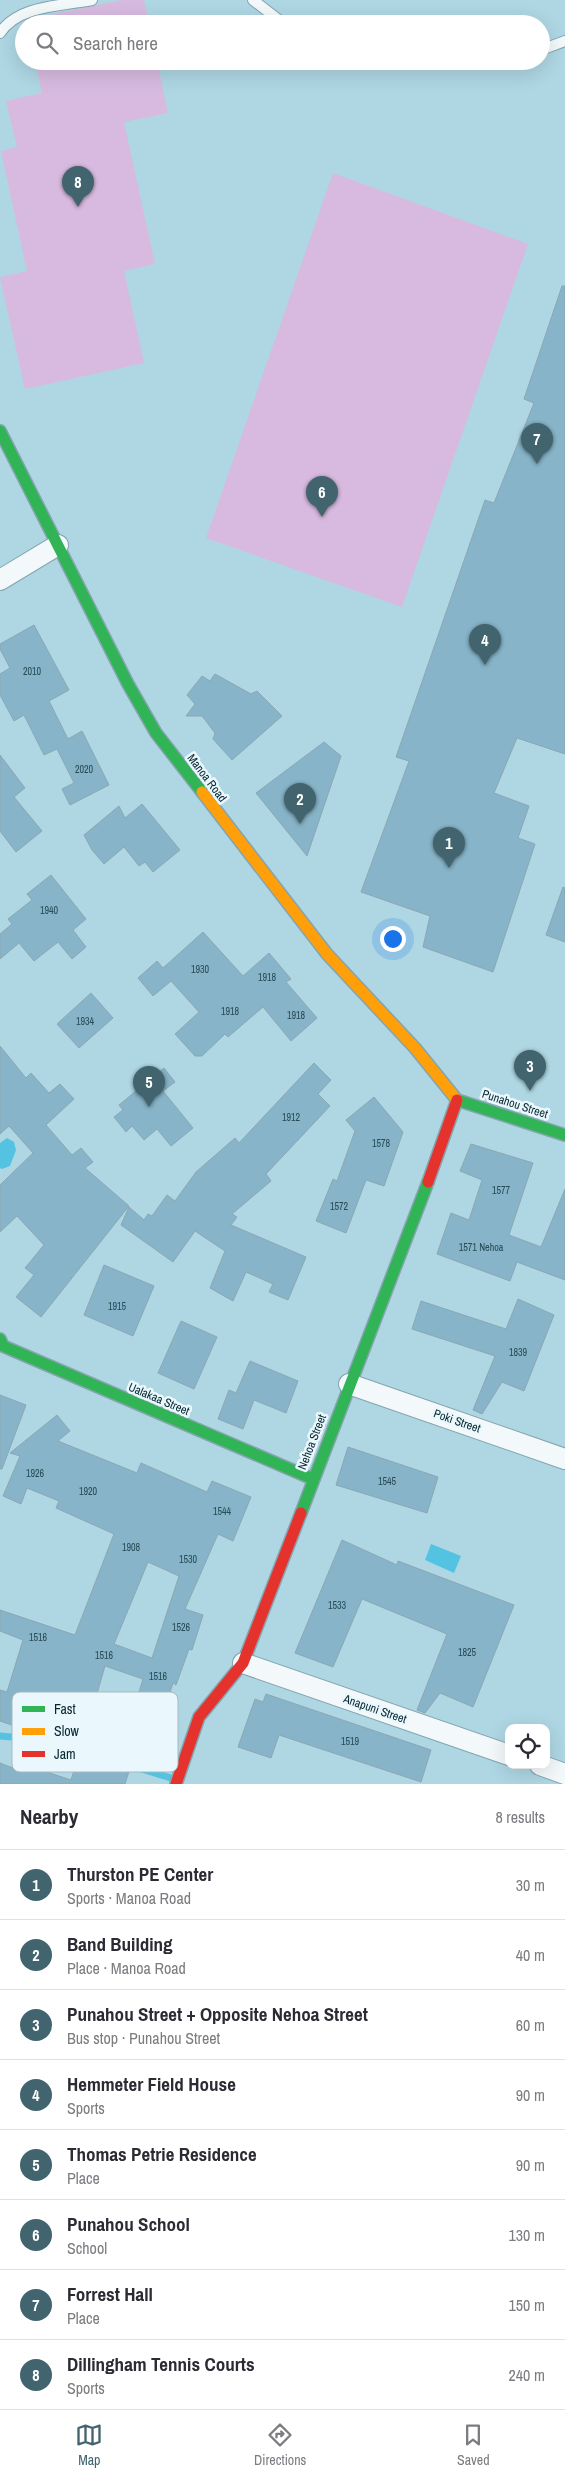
<!DOCTYPE html>
<meta charset="utf-8">
<style>
body{margin:0;font-family:"Archivo Narrow",sans-serif;background:#f2f2f3;color:#2b2b33}
.controls{position:absolute;right:15px;bottom:15px;display:grid;overflow:hidden;border-radius:10px;box-shadow:0 5px 20px #0002}
.controls button{width:45px;height:45px;display:grid;place-items:center;padding:0;border:0;border-bottom:1px solid #e1e1e2;background:#fff;color:#2b2b33;font:25px sans-serif}
.you{position:absolute;left:392px;top:938px;width:18px;height:18px;margin:-12px;border:4px solid #fff;border-radius:50%;background:#1a73e8;box-shadow:0 0 0 8px #1a73e833}
.badge{display:grid;place-items:center;width:32px;height:32px;border-radius:50%;background:#41646f;color:#fff;font-size:16px;font-weight:700}
.pin{position:absolute;translate:-50% -41px;filter:drop-shadow(0 1px 2px #0008)}
.pin::after{content:'';position:absolute;top:26px;width:18px;height:15px;background:inherit;clip-path:polygon(0 0,100% 0,50% 100%)}
.list{margin:0;padding:0;list-style:none}
h2{display:flex;justify-content:space-between;align-items:center;height:65px;margin:0;padding:0 20px;font-size:21px}
h2 small{font-size:16px;font-weight:400;color:#7c7c81}
.list li{display:grid;grid-template-columns:32px 1fr auto;gap:15px;align-items:center;box-sizing:border-box;height:70px;padding:0 20px;border-top:1px solid #e1e1e2}
.list b{display:block;font-size:19px;white-space:nowrap}
.list p{margin:0;font-size:16px;white-space:nowrap;color:#7c7c81}
.list em{font-size:16px;font-style:normal;color:#7c7c81}
.icon{flex:none;width:28px;height:28px;fill:none;stroke:currentColor;stroke-width:2;stroke-linecap:round;stroke-linejoin:round}
.map{position:relative;flex:none;width:565px;height:1784px;overflow:hidden}
.search{position:absolute;background:#fff;box-shadow:0 5px 20px #0002;left:15px;right:15px;top:15px;height:55px;display:flex;align-items:center;gap:12px;box-sizing:border-box;padding:0 18px;border-radius:28px;color:#7c7c81;font-size:19px}
.sheet{height:625px;background:#fff}
nav{display:flex;justify-content:space-around;align-items:center;box-sizing:border-box;height:70px;border-top:1px solid #e1e1e2;background:#fff;font-size:14px;color:#7c7c81}
nav a{display:grid;justify-items:center;gap:2px}
nav .on{color:#41646f}
.map>svg:first-child{display:block}
</style>
<div class="map">
<svg width="565" height="1784" viewBox="0 0 565 1784">
<rect width="100%" height="100%" fill="#aed6e3"/>
<!-- green -->
<g fill="#d8bae0">
<polygon points="121,0 144,0 149,24 27,24 26,20"/>
<polygon points="35,61 157,61 168,113 124,122 155,264 124,271 144,363 25,389 0,277 27,271 1,151 17,147 6,101 42,93"/>
<polygon points="333,173 528,244 402,607 206,538"/>
</g>
<!-- water -->
<g fill="#54c3e2">
<polygon points="7,1138 14,1142 16,1150 10,1166 2,1169 0,1168 0,1143"/>
<polygon points="431,1544 461,1556 454,1573 425,1560"/>
</g>
<g fill="none" stroke-linecap="round" stroke-linejoin="round">
<!-- stream -->
<g stroke="#54c3e2" stroke-width="7">
<polyline points="0,1736 47,1740 88,1753"/>
<polyline points="122,1763 171,1778"/>
</g>
</g>
<!-- building -->
<g fill="#87b4c8" stroke="#8ba7b4" fill-rule="evenodd">
<polygon points="562,286 565,286 565,754 517,738 494,793 529,806 518,838 535,844 493,972 423,947 430,916 361,892 409,761 396,757 485,500 494,503 534,403 524,399"/>
<polygon points="34,625 69,690 49,701 68,739 82,731 109,785 70,805 62,789 74,783 57,749 44,755 24,715 14,721 0,695 0,674 10,668 0,649 0,644"/>
<polygon points="215,674 251,694 257,691 282,716 232,760 213,739 215,733 202,716 186,716 195,704 187,695 202,676 210,681"/>
<polygon points="324,742 341,756 307,856 256,793"/>
<polygon points="0,755 25,788 14,797 42,831 16,852 0,831"/>
<polygon points="142,804 180,850 153,872 145,862 139,866 124,847 104,864 92,850 84,835 119,806 125,818"/>
<polygon points="51,875 86,919 73,930 86,947 72,959 58,942 34,961 19,943 0,959 0,934 12,924 8,919 32,900 27,894"/>
<polygon points="563,887 565,888 565,942 546,935"/>
<polygon points="203,932 243,976 269,953 291,979 286,982 317,1018 291,1041 263,1007 228,1037 225,1034 202,1056 195,1056 175,1034 199,1012 171,981 153,996 138,978 157,961 163,968"/>
<polygon points="91,993 113,1018 79,1048 57,1024"/>
<polygon points="0,1046 26,1078 31,1073 49,1093 60,1084 74,1099 46,1125 72,1155 81,1148 93,1162 85,1168 129,1206 41,1317 16,1297 34,1275 25,1268 44,1245 17,1216 0,1232 0,1185 33,1153 9,1126 0,1134"/>
<polygon points="314,1063 331,1080 318,1094 330,1106 266,1174 271,1181 232,1214 237,1217 231,1225 306,1257 288,1300 269,1292 273,1284 246,1272 233,1301 210,1288 225,1251 195,1231 173,1262 121,1225 129,1207 144,1220 148,1214 152,1216 167,1195 175,1201 196,1172 235,1138 239,1143"/>
<polygon points="164,1068 175,1082 163,1091 193,1128 171,1146 157,1129 144,1140 132,1126 126,1132 114,1117 123,1110 119,1105"/>
<polygon points="374,1097 403,1132 384,1186 366,1180 346,1233 316,1221 333,1179 337,1181 355,1131 346,1120"/>
<polygon points="471,1144 533,1163 509,1235 541,1247 565,1189 565,1280 517,1262 510,1281 437,1254 451,1213 469,1220 482,1180 460,1171"/>
<polygon points="104,1265 154,1286 133,1336 84,1315"/>
<polygon points="518,1299 554,1315 524,1391 502,1382 482,1414 473,1410 495,1356 412,1329 421,1301 506,1329"/>
<polygon points="181,1321 217,1337 194,1389 158,1373"/>
<polygon points="250,1361 298,1381 286,1413 254,1400 243,1429 218,1419 229,1390 236,1393"/>
<polygon points="0,1395 26,1405 2,1469 0,1469"/>
<path d="M57,1415L70,1431L58,1441L137,1473L141,1463L207,1492L212,1481L251,1497L233,1541L218,1534L185,1609L203,1615L192,1650L189,1649L176,1685L173,1683L160,1723L168,1726L156,1759L135,1752L125,1784H0V1763L18,1770L20,1763L71,1780L85,1735L31,1717L27,1730L0,1721V1690L7,1692L23,1640L0,1631V1610L75,1635L114,1534L56,1508L59,1501L27,1488L21,1504L3,1496L20,1456L10,1453ZM148,1562L179,1576L152,1658L114,1644ZM105,1666L143,1679L139,1692L142,1693L131,1724L92,1711Z"/>
<polygon points="348,1447 438,1477 427,1513 336,1485"/>
<polygon points="342,1540 397,1565 398,1561 514,1605 473,1707 440,1693 425,1713 417,1710 447,1634 362,1599 333,1667 295,1653"/>
<polygon points="266,1694 431,1750 421,1782 279,1735 271,1758 238,1747 255,1699 263,1702"/>
</g>
<g fill="none" stroke-linecap="round" stroke-linejoin="round">
<!-- lane casing -->
<g stroke="#84a4ae" stroke-width="12">
<g id="lane">
<polyline points="253,0 284,24"/>
<path d="M0,33C18,5 62,6 92,0"/>
<polyline points="541,50 565,41"/>
</g>
</g>
<!-- street casing -->
<g stroke="#84a4ae" stroke-width="22">
<g id="street">
<polyline points="0,580 58,545"/>
<polyline points="349,1384 565,1459"/>
<polyline points="243,1663 509,1755"/>
<polyline points="540,1765 565,1774"/>
</g>
</g>
<!-- fast casing -->
<g stroke="#84a4ae" stroke-width="14">
<g id="fast">
<polyline points="0,431 128,684 156,733 202,792"/>
<polyline points="457,1100 565,1135"/>
<polyline points="0,1339 3,1346 313,1479"/>
<polyline points="301,1513 428,1182"/>
</g>
</g>
<!-- slow casing -->
<g stroke="#84a4ae" stroke-width="14">
<polyline id="slow" points="202,792 327,954 415,1048 457,1100"/>
</g>
<!-- jam casing -->
<g stroke="#84a4ae" stroke-width="14">
<g id="jam">
<polyline points="428,1182 457,1100"/>
<polyline points="176,1784 199,1717 243,1663 301,1513"/>
</g>
</g>
<!-- lane -->
<use href="#lane" stroke="#f3f9fb" stroke-width="10"/>
<!-- street -->
<use href="#street" stroke="#f3f9fb" stroke-width="20"/>
<!-- fast -->
<use href="#fast" stroke="#30b455" stroke-width="11"/>
<!-- slow -->
<use href="#slow" stroke="#ff9f0a" stroke-width="11"/>
<!-- jam -->
<use href="#jam" stroke="#e5322d" stroke-width="11"/>
</g>
<g text-anchor="middle" stroke-width="5" stroke-linejoin="round" paint-order="stroke">
<!-- number labels -->
<g font-size="10" fill="#274a56">
<text x="32" y="675">2010</text>
<text x="84" y="773">2020</text>
<text x="49" y="914">1940</text>
<text x="200" y="973">1930</text>
<text x="267" y="981">1918</text>
<text x="230" y="1015">1918</text>
<text x="296" y="1019">1918</text>
<text x="85" y="1025">1934</text>
<text x="291" y="1121">1912</text>
<text x="381" y="1147">1578</text>
<text x="501" y="1194">1577</text>
<text x="339" y="1210">1572</text>
<text x="481" y="1251">1571 Nehoa</text>
<text x="117" y="1310">1915</text>
<text x="518" y="1356">1839</text>
<text x="35" y="1477">1926</text>
<text x="387" y="1485">1545</text>
<text x="88" y="1495">1920</text>
<text x="222" y="1515">1544</text>
<text x="131" y="1551">1908</text>
<text x="188" y="1563">1530</text>
<text x="337" y="1609">1533</text>
<text x="181" y="1631">1526</text>
<text x="38" y="1641">1516</text>
<text x="467" y="1656">1825</text>
<text x="104" y="1659">1516</text>
<text x="158" y="1680">1516</text>
<text x="350" y="1745">1519</text>
</g>
<!-- street labels -->
<g font-size="12" fill="#072730" stroke="#eaf8fd">
<text transform="translate(207 778) rotate(53)" y="4">Manoa Road</text>
<text transform="translate(515 1104) rotate(18)" y="4">Punahou Street</text>
<text transform="translate(159 1399) rotate(23)" y="4">Ualakaa Street</text>
<text transform="translate(457 1421) rotate(19)" y="4">Poki Street</text>
<text transform="translate(312 1442) rotate(-69)" y="4">Nehoa Street</text>
<text transform="translate(375 1709) rotate(19)" y="4">Anapuni Street</text>
</g>
</g>
<!-- legend -->
<rect x="12" y="1692" width="166" height="80" rx="8" fill="#eaf8fd" stroke="#a6b9c0" stroke-width="1"/>
<rect x="22" y="1706" width="23" height="6" fill="#30b455"/>
<rect x="22" y="1728" width="23" height="7" fill="#ff9f0a"/>
<rect x="22" y="1751" width="23" height="6" fill="#e5322d"/>
<g font-size="14" fill="#072730">
<text x="54" y="1714">Fast</text>
<text x="54" y="1736">Slow</text>
<text x="54" y="1759">Jam</text>
</g>
</svg>
<div class="controls">
<button><svg class="icon" aria-label="locate" viewBox="0 0 24 24"><circle cx="12" cy="12" r="6"/><path d="M12 2v4M12 18v4M2 12h4M18 12h4"/></svg></button>
</div>
<div class="you"></div>
<div class="pin badge" style="left:449px;top:868px">1</div>
<div class="pin badge" style="left:300px;top:824px">2</div>
<div class="pin badge" style="left:530px;top:1091px">3</div>
<div class="pin badge" style="left:485px;top:665px">4</div>
<div class="pin badge" style="left:149px;top:1107px">5</div>
<div class="pin badge" style="left:322px;top:517px">6</div>
<div class="pin badge" style="left:537px;top:464px">7</div>
<div class="pin badge" style="left:78px;top:207px">8</div>
<div class="search"><svg class="icon" aria-label="search" viewBox="0 0 24 24"><circle cx="10" cy="10" r="6"/><path d="M15 15l6 6"/></svg>Search here</div>
</div>
<section class="sheet">
<h2>Nearby<small>8 results</small></h2>
<ul class="list">
<li><span class="badge">1</span><div><b>Thurston PE Center</b><p>Sports · Manoa Road</p></div><em>30 m</em></li>
<li><span class="badge">2</span><div><b>Band Building</b><p>Place · Manoa Road</p></div><em>40 m</em></li>
<li><span class="badge">3</span><div><b>Punahou Street + Opposite Nehoa Street</b><p>Bus stop · Punahou Street</p></div><em>60 m</em></li>
<li><span class="badge">4</span><div><b>Hemmeter Field House</b><p>Sports</p></div><em>90 m</em></li>
<li><span class="badge">5</span><div><b>Thomas Petrie Residence</b><p>Place</p></div><em>90 m</em></li>
<li><span class="badge">6</span><div><b>Punahou School</b><p>School</p></div><em>130 m</em></li>
<li><span class="badge">7</span><div><b>Forrest Hall</b><p>Place</p></div><em>150 m</em></li>
<li><span class="badge">8</span><div><b>Dillingham Tennis Courts</b><p>Sports</p></div><em>240 m</em></li>
</ul>
</section>
<nav>
<a class="on"><svg class="icon" aria-label="map" viewBox="0 0 24 24"><path d="M3 6l6-2 6 2 6-2v14l-6 2-6-2-6 2zM9 4v14M15 6v14"/></svg>Map</a>
<a><svg class="icon" aria-label="directions" viewBox="0 0 24 24"><path d="M12 3l9 9-9 9-9-9zM9 14v-3h6M13 9l2 2-2 2"/></svg>Directions</a>
<a><svg class="icon" aria-label="saved" viewBox="0 0 24 24"><path d="M7 4h10v16l-5-4-5 4z"/></svg>Saved</a>
</nav>
